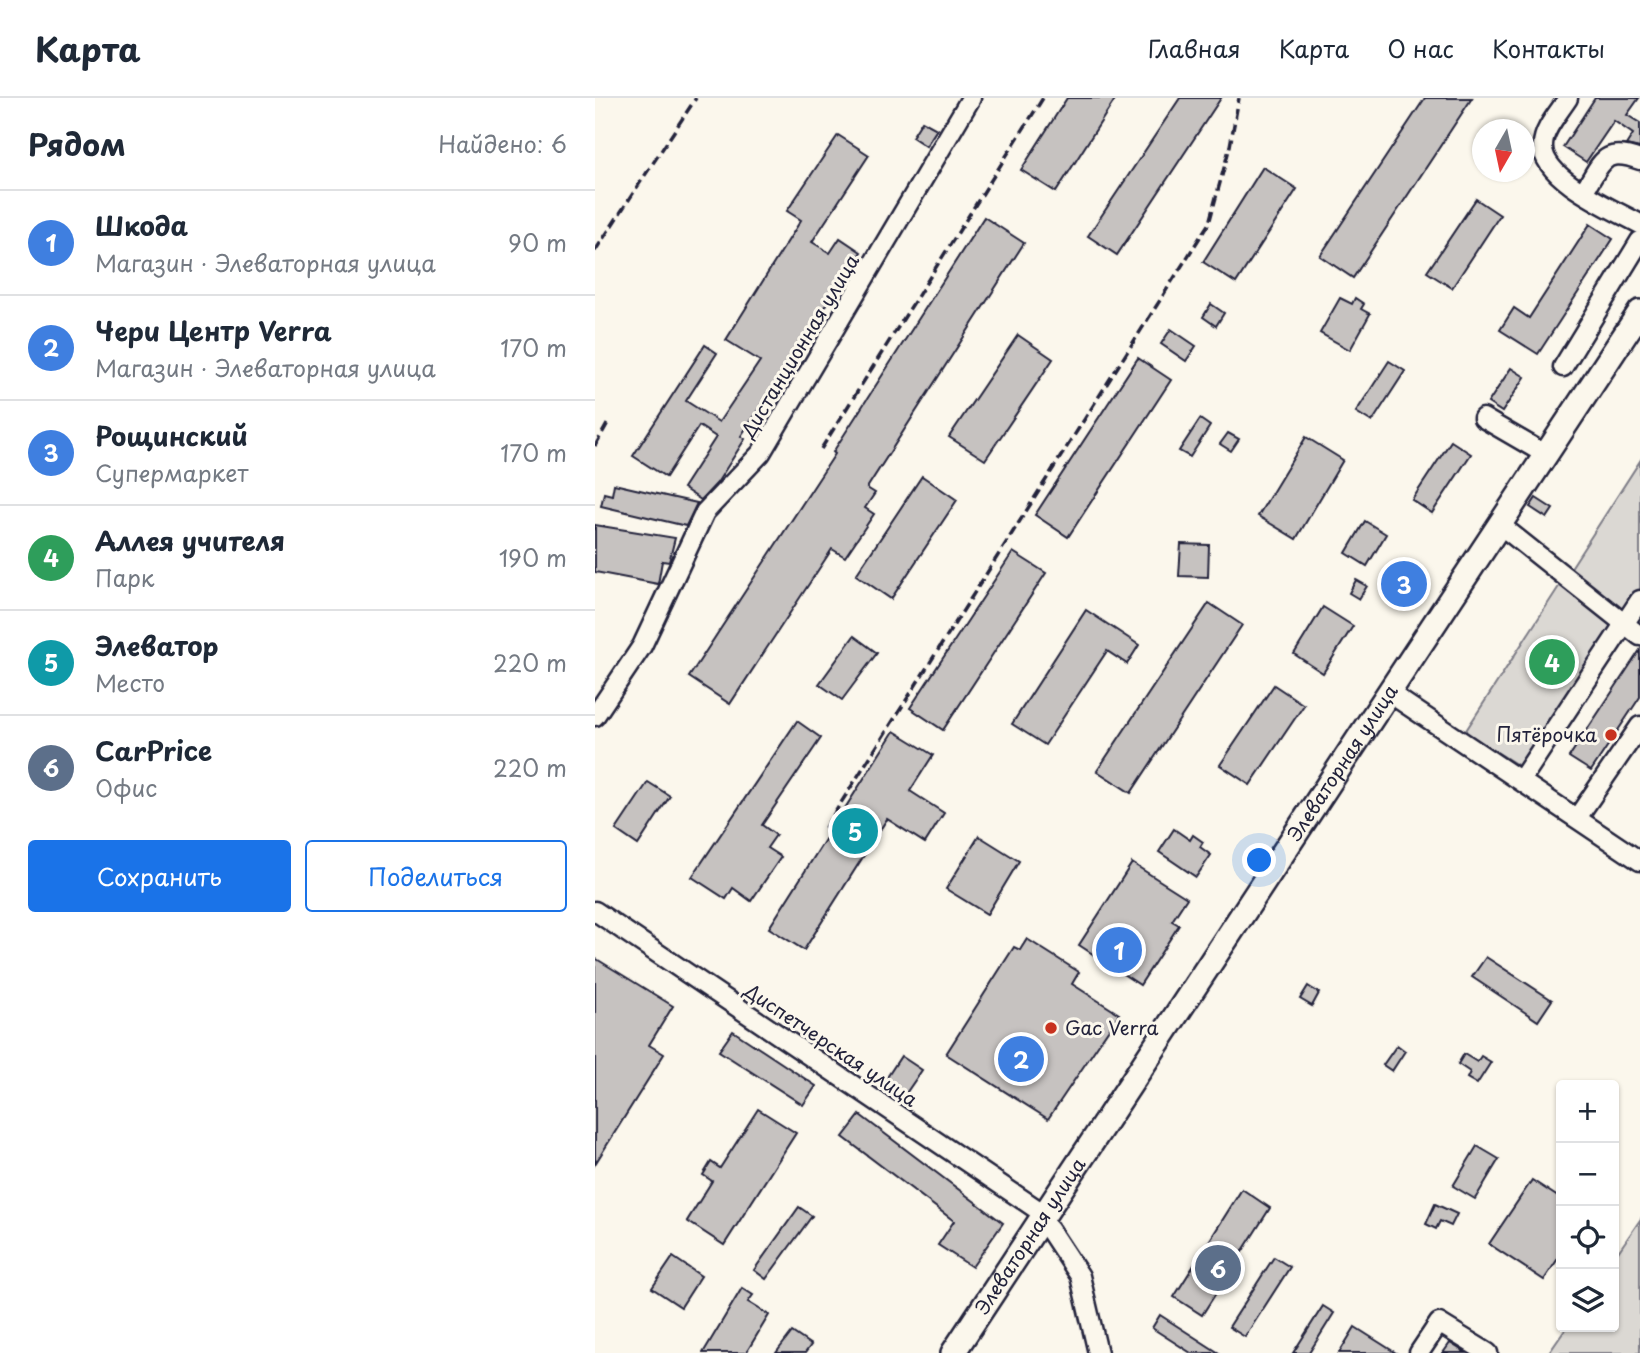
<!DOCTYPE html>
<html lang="ru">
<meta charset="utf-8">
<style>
body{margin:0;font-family:"Playpen Sans",sans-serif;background:#f6f6f7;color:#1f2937}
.controls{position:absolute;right:21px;bottom:21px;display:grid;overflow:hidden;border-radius:7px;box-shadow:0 2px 5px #0004}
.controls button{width:63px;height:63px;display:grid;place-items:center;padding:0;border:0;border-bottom:2px solid #e0e1e3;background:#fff;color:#1f2937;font:35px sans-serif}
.compass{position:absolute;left:877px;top:21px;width:63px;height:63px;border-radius:50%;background:#fff;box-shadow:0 2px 5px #0004;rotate:189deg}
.you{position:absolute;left:665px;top:763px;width:24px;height:24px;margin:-18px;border:5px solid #fff;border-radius:50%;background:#1a73e8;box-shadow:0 0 0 10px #1a73e833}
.badge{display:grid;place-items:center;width:46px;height:46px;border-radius:50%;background:#1a73e8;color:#fff;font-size:23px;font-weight:700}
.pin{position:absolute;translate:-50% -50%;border:4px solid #fff;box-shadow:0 2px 7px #0006}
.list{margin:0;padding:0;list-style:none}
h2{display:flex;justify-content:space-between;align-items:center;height:91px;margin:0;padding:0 28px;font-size:30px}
h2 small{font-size:23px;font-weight:400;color:#747a83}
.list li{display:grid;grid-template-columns:46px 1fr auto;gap:21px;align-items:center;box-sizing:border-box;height:105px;padding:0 28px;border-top:2px solid #e0e1e3}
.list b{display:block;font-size:26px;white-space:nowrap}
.list p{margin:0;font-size:23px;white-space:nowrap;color:#747a83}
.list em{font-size:23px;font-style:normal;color:#747a83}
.actions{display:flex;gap:14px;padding:21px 28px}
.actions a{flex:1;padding:16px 0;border:2px solid #1a73e8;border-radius:7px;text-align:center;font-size:24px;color:#1a73e8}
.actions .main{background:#1a73e8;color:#fff}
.icon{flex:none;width:38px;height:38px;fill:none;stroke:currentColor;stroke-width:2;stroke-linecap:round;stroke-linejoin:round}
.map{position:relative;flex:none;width:1045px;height:1255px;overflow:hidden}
header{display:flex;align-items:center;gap:42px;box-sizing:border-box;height:98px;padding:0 35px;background:#fff;border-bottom:2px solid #e0e1e3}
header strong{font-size:33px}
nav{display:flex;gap:38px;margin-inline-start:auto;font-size:24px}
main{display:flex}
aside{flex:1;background:#fff}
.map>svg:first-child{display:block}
</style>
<header>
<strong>Карта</strong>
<nav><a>Главная</a><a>Карта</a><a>О нас</a><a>Контакты</a></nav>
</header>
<main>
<aside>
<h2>Рядом<small>Найдено: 6</small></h2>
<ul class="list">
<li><span class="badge" style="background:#3f7fe0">1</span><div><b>Шкода</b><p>Магазин · Элеваторная улица</p></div><em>90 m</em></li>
<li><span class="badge" style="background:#3f7fe0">2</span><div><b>Чери Центр Verra</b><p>Магазин · Элеваторная улица</p></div><em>170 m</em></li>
<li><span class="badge" style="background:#3f7fe0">3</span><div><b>Рощинский</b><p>Супермаркет</p></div><em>170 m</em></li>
<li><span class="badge" style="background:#2e9e5b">4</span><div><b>Аллея учителя</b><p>Парк</p></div><em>190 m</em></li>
<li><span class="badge" style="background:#0f9aa8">5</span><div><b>Элеватор</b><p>Место</p></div><em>220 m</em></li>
<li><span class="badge" style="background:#5c6f8a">6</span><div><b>CarPrice</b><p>Офис</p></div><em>220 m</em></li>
</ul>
<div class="actions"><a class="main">Сохранить</a><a>Поделиться</a></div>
</aside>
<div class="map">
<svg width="1045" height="1255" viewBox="0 0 1045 1255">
<rect width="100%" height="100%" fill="#fbf7ec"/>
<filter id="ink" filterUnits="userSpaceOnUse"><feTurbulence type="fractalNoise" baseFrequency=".0143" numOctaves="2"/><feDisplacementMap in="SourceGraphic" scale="14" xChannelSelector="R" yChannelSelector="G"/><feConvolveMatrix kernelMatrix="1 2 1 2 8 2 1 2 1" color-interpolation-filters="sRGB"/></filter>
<g filter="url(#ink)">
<!-- green -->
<g fill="#dbd8d3" stroke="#7e7d87" stroke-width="2">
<polygon points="1045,363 1045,494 929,671 870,634"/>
<polygon points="1045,1122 1045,1255 954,1255 972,1229 1019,1229 1019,1160"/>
</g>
<!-- building -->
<g fill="#c6c2c0" stroke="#22223b" stroke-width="2">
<polygon points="472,0 521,0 461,94 426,72"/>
<polygon points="585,0 626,0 522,157 493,138"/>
<polygon points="830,0 877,0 758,180 725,158"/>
<polygon points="1000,0 1044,0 1032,17 1045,25 1045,50 1031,47 1038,36 1019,23 991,64 968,49"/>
<polygon points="327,23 342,31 331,48 317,39"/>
<polygon points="243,37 274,57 217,144 235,155 245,140 266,154 146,338 150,341 122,385 106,402 88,390 121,339 104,328 71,379 38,358 110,247 122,255 91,303 124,324 165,263 131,242 206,122 192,113"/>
<polygon points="668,69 702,91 641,185 608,164"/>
<polygon points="881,101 905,117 857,190 832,174"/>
<polygon points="389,119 429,145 272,390 280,395 270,410 279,416 250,459 237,451 135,606 94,579 240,356 238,354"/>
<polygon points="995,126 1018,141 943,256 905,232 919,210 934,220"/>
<polygon points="745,200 757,206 760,200 769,206 766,211 775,216 755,252 725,235"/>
<polygon points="616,206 629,215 621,228 608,219"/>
<polygon points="576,231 601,248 591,263 566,246"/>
<polygon points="423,237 458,261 390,362 354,339"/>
<polygon points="543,260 576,282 473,439 440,417"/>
<polygon points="794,263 810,273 777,324 761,314"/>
<polygon points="916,270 930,279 907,314 893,305"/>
<polygon points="605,321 615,328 595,359 584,353"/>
<polygon points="633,335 644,341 636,353 625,346"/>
<polygon points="711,339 748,362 701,441 663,418"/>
<polygon points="856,343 876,356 837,415 817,402"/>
<polygon points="327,378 362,402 296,501 261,477"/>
<polygon points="19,386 75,399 102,405 91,428 6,408 9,395 17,397"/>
<polygon points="941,400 958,411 952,420 935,409"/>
<polygon points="770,423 791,436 772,468 751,455"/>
<polygon points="0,427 80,440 74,464 67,463 63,486 0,474"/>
<polygon points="586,446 614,447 613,479 584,478"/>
<polygon points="418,454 451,475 348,632 315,610"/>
<polygon points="814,464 826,471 803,508 792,500"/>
<polygon points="761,482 772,488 764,501 754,495"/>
<polygon points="614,505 647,527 536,695 502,673"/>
<polygon points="728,509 758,528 728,575 699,556"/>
<polygon points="491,512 544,547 532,566 512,553 450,647 417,626"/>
<polygon points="259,538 282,555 247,602 224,586"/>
<polygon points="1045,552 1045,599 996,673 974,659"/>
<polygon points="679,587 709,607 655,687 625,667"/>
<polygon points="202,623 226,640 167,727 181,737 172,750 186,759 156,803 138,790 131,801 97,779"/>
<polygon points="299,633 338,657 315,693 349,715 330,745 292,721 209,852 174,830"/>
<polygon points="53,684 75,698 43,747 21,732"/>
<polygon points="579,731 595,742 598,737 608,744 605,749 616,757 601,779 564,754"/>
<polygon points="384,738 424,763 392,816 351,791"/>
<polygon points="537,765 592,800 577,823 584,827 545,887 484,847"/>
<polygon points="432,841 484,874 477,886 524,916 453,1021 351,956 419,849 425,852"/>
<polygon points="891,859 957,902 943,923 877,879"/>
<polygon points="0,860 78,908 54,947 69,956 0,1066"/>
<polygon points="713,888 724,895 717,908 705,901"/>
<polygon points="138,933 221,988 208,1007 124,953"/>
<polygon points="802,947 810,953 797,973 788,967"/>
<polygon points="869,956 882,964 886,958 896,964 882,986 872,980 875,974 863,966"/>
<polygon points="306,958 327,972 307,1001 287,987"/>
<polygon points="163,1011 201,1035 129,1147 92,1123 117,1083 108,1077 116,1064 125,1070"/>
<polygon points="265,1017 408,1125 377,1169 343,1147 359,1123 248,1039"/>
<polygon points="882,1048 904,1061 880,1101 858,1088"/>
<polygon points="937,1082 966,1101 966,1156 949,1182 894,1146"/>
<polygon points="647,1091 675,1110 607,1217 579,1199"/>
<polygon points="840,1106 862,1116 856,1128 845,1123 841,1131 831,1126"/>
<polygon points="204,1109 217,1118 171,1181 159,1172"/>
<polygon points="78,1159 106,1178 86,1209 57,1190"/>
<polygon points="679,1159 695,1169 650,1239 634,1229"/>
<polygon points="147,1190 158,1197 153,1204 174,1217 151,1255 108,1255"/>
<polygon points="728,1208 739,1215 714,1255 698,1255"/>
<polygon points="565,1217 624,1255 596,1255 557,1230"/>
<polygon points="760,1229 801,1255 744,1255"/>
<polygon points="197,1234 216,1247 210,1255 181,1255"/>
<polygon points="855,1245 871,1255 848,1255"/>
</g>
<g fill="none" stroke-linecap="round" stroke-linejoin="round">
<!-- minor casing -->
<g stroke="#22223b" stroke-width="23">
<g id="minor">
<path d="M973,0C965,13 948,31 948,47C946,81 1020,112 1045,126"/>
<path d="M988,94C1007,66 1007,48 1045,62"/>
<polyline points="968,269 1045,143"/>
<polyline points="888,320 950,356"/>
<polyline points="904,426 1045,538"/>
<polyline points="793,594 1045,763"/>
<polyline points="0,618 47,548 110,414 166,355 376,0"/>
<polyline points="926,682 1045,502"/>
<polyline points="982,720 1045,628"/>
<polyline points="0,813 449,1116"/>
<polyline points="445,1122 454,1131 485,1178 503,1255"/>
<polyline points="824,1255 844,1225 893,1255"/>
</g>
</g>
<!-- major casing -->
<g stroke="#22223b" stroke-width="28">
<g id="major">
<path id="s1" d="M358,1255L1045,214"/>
</g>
</g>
<!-- minor -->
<use href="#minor" stroke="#fbf7ec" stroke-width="18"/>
<!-- major -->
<use href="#major" stroke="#fbf7ec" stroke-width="23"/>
<!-- rail -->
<g stroke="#22223b" stroke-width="3.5" stroke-dasharray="10 5" stroke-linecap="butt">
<polyline points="0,153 101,0"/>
<polyline points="0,348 14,323"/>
<polyline points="226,351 448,0"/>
<polyline points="230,730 614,125 635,48 644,0"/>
</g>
</g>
</g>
<!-- markers -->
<g fill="#c8321e" stroke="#fbf7ec" stroke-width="2.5">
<circle cx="1016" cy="637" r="7"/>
<circle cx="456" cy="930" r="7"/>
</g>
<g text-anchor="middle" stroke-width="6" stroke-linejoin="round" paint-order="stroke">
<!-- street labels -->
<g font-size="19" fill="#22223b" stroke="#fbf7ec">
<text transform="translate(205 248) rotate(-59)" y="7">Дистанционная улица</text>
<text dy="7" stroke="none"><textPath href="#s1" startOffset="707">Элеваторная улица</textPath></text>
<text transform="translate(236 947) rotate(34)" y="7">Диспетчерская улица</text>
<text dy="7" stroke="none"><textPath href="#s1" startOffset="140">Элеваторная улица</textPath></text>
</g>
<!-- poi labels -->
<g font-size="19" fill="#22223b" stroke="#fbf7ec" text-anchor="end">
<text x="1002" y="644">Пятёрочка</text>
<text x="470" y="937" text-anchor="start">Gac Verra</text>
</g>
</g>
</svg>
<div class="controls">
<button>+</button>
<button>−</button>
<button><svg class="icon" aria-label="locate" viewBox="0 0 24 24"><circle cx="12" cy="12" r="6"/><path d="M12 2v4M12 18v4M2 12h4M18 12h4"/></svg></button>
<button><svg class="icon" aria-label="layers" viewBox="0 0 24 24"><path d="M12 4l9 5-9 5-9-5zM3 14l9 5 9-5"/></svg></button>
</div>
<svg class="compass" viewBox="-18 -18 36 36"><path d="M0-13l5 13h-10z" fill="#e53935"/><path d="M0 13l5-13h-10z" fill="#747a83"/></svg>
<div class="you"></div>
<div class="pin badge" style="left:524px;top:852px;background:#3f7fe0">1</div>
<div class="pin badge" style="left:426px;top:961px;background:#3f7fe0">2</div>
<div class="pin badge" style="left:809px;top:486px;background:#3f7fe0">3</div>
<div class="pin badge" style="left:957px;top:564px;background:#2e9e5b">4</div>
<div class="pin badge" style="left:260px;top:733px;background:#0f9aa8">5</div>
<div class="pin badge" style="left:623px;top:1170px;background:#5c6f8a">6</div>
</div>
</main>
